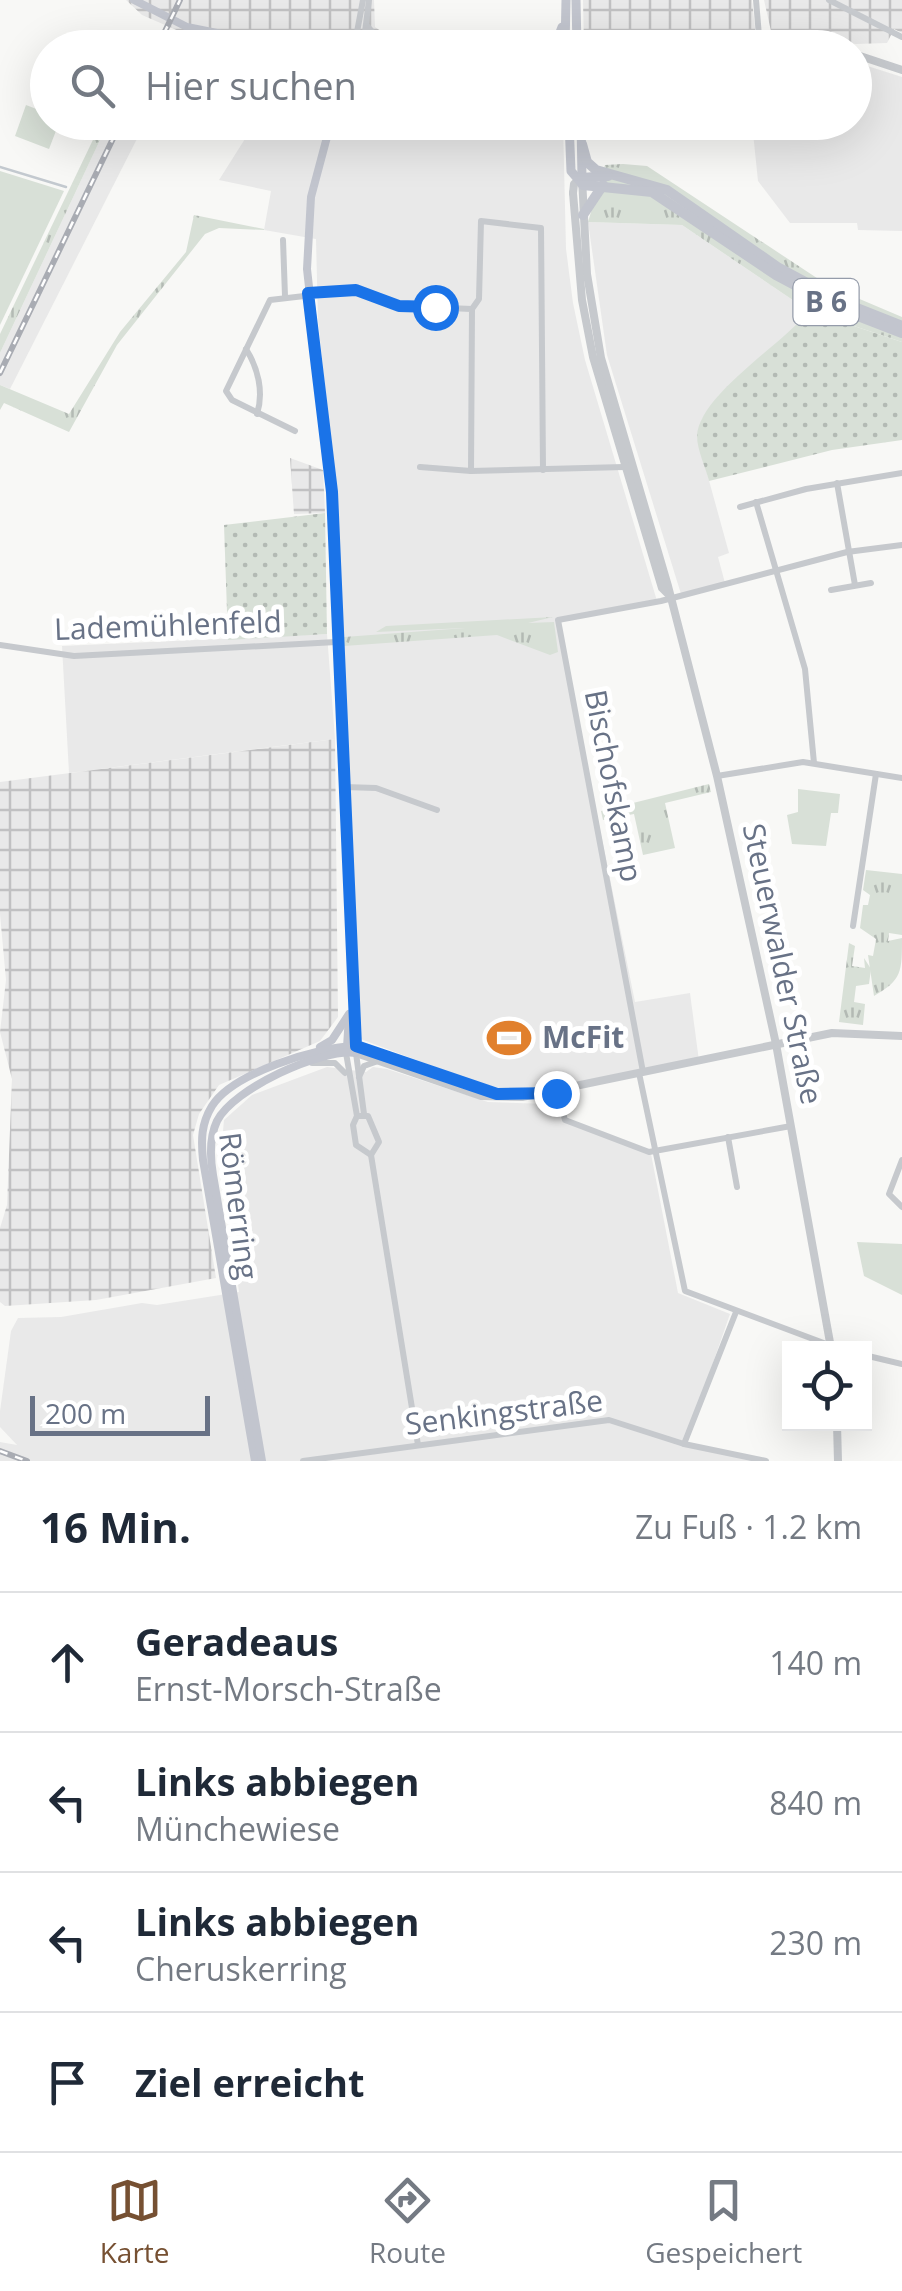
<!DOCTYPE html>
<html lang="de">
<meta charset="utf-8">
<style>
body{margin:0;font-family:"Open Sans",sans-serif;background:#f2f2f3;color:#1f2937}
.controls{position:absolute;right:30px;bottom:30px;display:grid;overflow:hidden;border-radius:0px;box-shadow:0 10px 40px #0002}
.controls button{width:90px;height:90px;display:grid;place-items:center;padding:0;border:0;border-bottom:2px solid #e0e1e3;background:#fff;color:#1f2937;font:50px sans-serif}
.scale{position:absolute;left:30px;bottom:25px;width:180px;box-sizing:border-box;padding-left:10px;border:5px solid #687286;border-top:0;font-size:28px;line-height:35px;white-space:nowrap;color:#687286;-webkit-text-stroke:8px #fff;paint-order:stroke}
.stop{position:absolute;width:30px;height:30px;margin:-22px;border:8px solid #1a73e8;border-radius:50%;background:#fff}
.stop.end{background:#1a73e8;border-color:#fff;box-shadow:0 2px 10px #0008}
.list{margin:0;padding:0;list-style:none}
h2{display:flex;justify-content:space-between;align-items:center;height:130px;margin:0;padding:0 40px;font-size:42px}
h2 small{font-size:32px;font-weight:400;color:#747a83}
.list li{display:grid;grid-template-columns:65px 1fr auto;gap:30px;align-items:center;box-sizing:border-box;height:140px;padding:0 40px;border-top:2px solid #e0e1e3}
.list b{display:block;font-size:38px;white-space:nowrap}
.list p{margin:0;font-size:32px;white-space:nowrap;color:#747a83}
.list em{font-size:32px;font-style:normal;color:#747a83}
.icon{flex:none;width:55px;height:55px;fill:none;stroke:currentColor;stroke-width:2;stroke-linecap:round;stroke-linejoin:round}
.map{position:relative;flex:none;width:902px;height:1461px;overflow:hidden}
.search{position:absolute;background:#fff;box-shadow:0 10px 40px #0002;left:30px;right:30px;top:30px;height:110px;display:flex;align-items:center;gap:25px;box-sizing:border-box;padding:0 35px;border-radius:55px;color:#747a83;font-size:38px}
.sheet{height:690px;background:#fff}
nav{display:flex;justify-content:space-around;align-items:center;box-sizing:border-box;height:140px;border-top:2px solid #e0e1e3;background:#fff;font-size:28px;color:#747a83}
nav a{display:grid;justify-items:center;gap:5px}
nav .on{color:#765032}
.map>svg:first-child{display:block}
</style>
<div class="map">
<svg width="902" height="1461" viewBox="0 0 902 1461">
<defs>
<pattern id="industrial-grid" width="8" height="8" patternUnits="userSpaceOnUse" patternTransform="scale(2.5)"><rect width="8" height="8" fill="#e9e9e9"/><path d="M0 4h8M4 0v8" fill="none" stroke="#c1c1c2"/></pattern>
<pattern id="grass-tufts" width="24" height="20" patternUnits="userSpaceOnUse" patternTransform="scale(2.5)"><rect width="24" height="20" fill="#d8e0d7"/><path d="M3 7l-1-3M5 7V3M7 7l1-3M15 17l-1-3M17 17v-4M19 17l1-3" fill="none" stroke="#b3bab4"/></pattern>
<pattern id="garden-dots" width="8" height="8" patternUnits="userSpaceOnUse" patternTransform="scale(2.5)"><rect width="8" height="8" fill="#d8e0d7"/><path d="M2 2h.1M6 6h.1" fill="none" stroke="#b3bab4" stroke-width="1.8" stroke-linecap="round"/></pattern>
</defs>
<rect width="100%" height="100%" fill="#f8f8f6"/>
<!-- built -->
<g fill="#e9e9e9">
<polygon points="855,62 902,77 902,231 858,230 857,223 790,223 758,181 752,123 854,122"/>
<polygon points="108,123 145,123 10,389 0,385 0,353"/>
<polygon points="255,123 563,123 566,249 573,303 585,360 657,601 558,622 635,1002 690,993 699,1061 524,1094 472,1081 358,1038 336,493 318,320 316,239 264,230 271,191 219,180"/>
<polygon points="588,222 682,225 809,311 788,337 719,395 702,419 697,437 729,553 718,557 725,583 681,594 607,355"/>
<polygon points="327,634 335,739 69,773 62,646"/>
<polygon points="327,1067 366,1072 373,1067 387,1069 488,1102 549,1104 561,1118 651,1154 678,1293 730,1314 685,1443 757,1461 0,1461 0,1442 17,1445 0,1427 0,1411 11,1331 18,1318 61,1317 142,1303 157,1305 239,1292 221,1154 224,1120 252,1095"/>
</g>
<!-- industrial -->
<g fill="url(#industrial-grid)">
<polygon points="126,0 374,0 375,27 404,47 238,47 188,35 142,15"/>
<polygon points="583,0 752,0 757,47 584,47"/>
<polygon points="764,0 902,0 902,33 894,29 887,43 856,44 810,38 773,40"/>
<polygon points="290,458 323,470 325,513 294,514"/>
<polygon points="335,739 338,1017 320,1041 219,1085 199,1114 193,1135 216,1278 96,1300 5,1306 0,1302 0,1228 7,1205 12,1079 0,1032 6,980 0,914 0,782"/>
</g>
<!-- grass -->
<g fill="url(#grass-tufts)">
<polygon points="101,123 108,123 0,353 0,334"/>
<polygon points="623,164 647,166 829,286 902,317 902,342 809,311 682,225 588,222 605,165"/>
<polygon points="194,215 264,229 264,230 219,228 205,234 117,345 69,432 4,403 0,410 0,385 69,414 120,332 186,252"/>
<polygon points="553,617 528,623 554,622 558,652 550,655 497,635 344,646 344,637 465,628 376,632 386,626"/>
<polygon points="709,784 711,792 665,803 675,848 643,855 634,814 603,820 601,811"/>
<path d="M866,870L902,874V935L889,933L888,941L902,938C902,972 902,980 874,996L868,955L873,956L876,939L860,928L863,905H868L870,895L863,890Z"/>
<polygon points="849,943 855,946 852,966 865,968 864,958 871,969 869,984 856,986 854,1002 865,1004 863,1025 839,1022"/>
</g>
<!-- park -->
<g fill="#d8e0d7">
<polygon points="26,105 47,113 48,122 59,123 49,149 15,136"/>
<polygon points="0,171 64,191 0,325"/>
<polygon points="798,789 840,794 838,813 831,813 826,846 792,844 787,815 798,812"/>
<polygon points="857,1242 902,1244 902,1295 864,1276"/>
</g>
<!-- garden -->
<g fill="url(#garden-dots)">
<path d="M809,311L902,342V440L832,450L709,481C706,468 697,450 697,436C699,395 783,344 809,311Z"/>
<polygon points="325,513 327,634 228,640 224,525"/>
</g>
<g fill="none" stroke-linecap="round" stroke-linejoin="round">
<!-- stream -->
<polyline stroke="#c3c9cf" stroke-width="2.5" points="0,167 66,187"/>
<!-- minor -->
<g stroke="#c6c9cd" stroke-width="6">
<polyline points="756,0 760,48"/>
<polyline points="829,0 902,37"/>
<polyline points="368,27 377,37 400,48"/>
<polyline points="354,48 363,0"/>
<polyline points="363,48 369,0"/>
<polyline points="283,240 285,296"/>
<polyline points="472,309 479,299 481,221 541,228 543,470"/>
<path d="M246,349C258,368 264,392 257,414"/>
<polyline points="295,431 232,400 226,391 270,300 356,290 399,306 472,309 471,471"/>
<polyline points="420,467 471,471 624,467"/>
<polyline points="837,483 855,585"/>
<polyline points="756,502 805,669 814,763"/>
<polyline points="740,507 806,489 902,473"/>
<polyline points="831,590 871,583"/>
<polyline points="0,645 74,656 336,642"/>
<polyline points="717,776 803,762 902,778"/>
<polyline points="344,787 376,788 437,810"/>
<polyline points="853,926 876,774"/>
<polyline points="346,1053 357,1116 353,1125 356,1145 371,1155 379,1142 368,1116 357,1116"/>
<polyline points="356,1053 364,1114"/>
<polyline points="312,1063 335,1063 345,1073"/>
<polyline points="643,1072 558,620 661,601 847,552 902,545"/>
<polyline points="639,1073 685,1291 837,1348"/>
<polyline points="359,1077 364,1066 378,1061"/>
<polyline points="557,1093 565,1120 649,1152 791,1126"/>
<polyline points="728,1137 737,1187"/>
<polyline points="371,1155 418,1445"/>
<polyline points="902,1160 889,1194 902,1207"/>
<polyline points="864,1355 902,1364"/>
<polyline points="684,1444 736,1312"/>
<polyline points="303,1461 609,1420 684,1444 766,1461"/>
</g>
<!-- tertiary -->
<g stroke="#c6c9cd" stroke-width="8">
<polyline points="854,54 902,70"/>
<polyline points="573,193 574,184 582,178 587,274 601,358 668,586 717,776 776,1044 831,1348"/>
<polyline points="573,193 582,300 593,357 662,588 668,594"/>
<polyline points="355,1046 493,1093"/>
<polyline points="356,1053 481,1096 522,1097 832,1033 902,1036"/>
<polyline points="837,1424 838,1461"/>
</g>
<!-- secondary -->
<g stroke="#c2c5ce" stroke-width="8">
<polyline points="134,0 187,27 291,48"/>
<polyline points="320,1047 332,1040 349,1014"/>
<polyline points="347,1047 349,1016"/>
<path d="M255,1461L203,1160C201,1140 201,1124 212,1106C233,1073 317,1047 355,1046"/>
<path d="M262,1461L213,1175C210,1157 209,1138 217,1121C233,1089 321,1048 356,1053L332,493L307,269L311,197L331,122"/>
</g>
<!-- primary -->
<g stroke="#c2c5ce" stroke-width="9">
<polyline points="576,0 577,48"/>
<polyline points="554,48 562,27"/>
<polyline points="565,48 566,0"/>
<polyline points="569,122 571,171 583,185"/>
<polyline points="581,122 582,178"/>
</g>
<!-- trunk -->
<g stroke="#c2c5ce" stroke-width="10">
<polyline points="582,144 587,162 596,170 667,190 779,268 844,303 902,326"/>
<polyline points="582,178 608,176"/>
<polyline points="583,185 652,192 776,275 840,309 902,333"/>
<polyline points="583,215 603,185"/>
</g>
<!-- rail casing -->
<g stroke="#a9acb3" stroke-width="6">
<g id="rail">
<polyline points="157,48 180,0"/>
<polyline points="0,373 121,122"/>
<polyline points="0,1451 27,1461"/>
</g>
</g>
<!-- rail -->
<use href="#rail" stroke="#fff" stroke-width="2.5" stroke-dasharray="8" stroke-linecap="butt"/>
</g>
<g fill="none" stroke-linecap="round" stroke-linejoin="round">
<!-- route -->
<polyline stroke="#1a73e8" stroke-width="12" points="435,307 399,306 356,290 308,293 332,492 356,1046 497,1094 556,1093"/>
</g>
<!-- icons -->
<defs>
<g id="stadium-bare" transform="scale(3.45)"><path d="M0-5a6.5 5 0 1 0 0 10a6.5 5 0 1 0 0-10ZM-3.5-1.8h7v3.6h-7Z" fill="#e1802d" stroke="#fff" stroke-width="2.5" paint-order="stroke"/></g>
</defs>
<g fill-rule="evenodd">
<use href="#stadium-bare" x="509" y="1038"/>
</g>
<g text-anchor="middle" stroke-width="10" stroke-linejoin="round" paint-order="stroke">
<!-- shield labels -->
<rect fill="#fff" stroke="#959caa" stroke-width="2.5" x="793.5" y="279" width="65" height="46" rx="8"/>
<g font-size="28" font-weight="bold" fill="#687286">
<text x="826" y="312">B 6</text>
</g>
<!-- street labels -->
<g font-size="30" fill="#687286" stroke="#fff">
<text transform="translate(168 626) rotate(-2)" y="10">Lademühlenfeld</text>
<text transform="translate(613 786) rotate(79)" y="10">Bischofskamp</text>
<text transform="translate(782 964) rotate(78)" y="10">Steuerwalder Straße</text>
<text transform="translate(238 1206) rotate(83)" y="10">Römerring</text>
<text transform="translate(504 1413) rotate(-7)" y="10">Senkingstraße</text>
</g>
<!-- poi labels -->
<g font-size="30" font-weight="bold" fill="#687286" stroke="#fff" text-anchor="start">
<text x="542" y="1048">McFit</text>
</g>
</g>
</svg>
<div class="controls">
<button><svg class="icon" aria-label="locate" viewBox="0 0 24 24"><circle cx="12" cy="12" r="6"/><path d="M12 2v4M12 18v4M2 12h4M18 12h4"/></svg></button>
</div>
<div class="scale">200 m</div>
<div class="stop" style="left:435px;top:307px"></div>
<div class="stop end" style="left:556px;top:1093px"></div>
<div class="search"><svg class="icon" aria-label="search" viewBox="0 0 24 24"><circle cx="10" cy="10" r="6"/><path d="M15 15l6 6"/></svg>Hier suchen</div>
</div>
<section class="sheet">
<h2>16 Min.<small>Zu Fuß · 1.2 km</small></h2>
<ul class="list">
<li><svg class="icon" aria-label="ahead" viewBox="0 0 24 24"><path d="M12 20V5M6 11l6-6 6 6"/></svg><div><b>Geradeaus</b><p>Ernst-Morsch-Straße</p></div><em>140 m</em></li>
<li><svg class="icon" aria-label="left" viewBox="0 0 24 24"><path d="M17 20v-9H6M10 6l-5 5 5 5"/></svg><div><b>Links abbiegen</b><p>Münchewiese</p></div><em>840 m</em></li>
<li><svg class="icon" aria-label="left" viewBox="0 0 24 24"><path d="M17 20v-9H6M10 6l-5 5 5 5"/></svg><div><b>Links abbiegen</b><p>Cheruskerring</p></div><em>230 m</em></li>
<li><svg class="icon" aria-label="arrive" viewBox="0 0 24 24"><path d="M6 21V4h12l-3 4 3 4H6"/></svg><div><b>Ziel erreicht</b></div></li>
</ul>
</section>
<nav>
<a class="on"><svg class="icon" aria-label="map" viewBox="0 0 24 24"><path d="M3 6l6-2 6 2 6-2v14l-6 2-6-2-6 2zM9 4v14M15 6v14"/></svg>Karte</a>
<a><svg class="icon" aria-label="directions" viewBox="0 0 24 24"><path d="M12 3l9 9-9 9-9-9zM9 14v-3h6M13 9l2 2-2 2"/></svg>Route</a>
<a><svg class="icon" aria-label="saved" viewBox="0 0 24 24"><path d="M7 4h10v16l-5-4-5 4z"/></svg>Gespeichert</a>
</nav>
